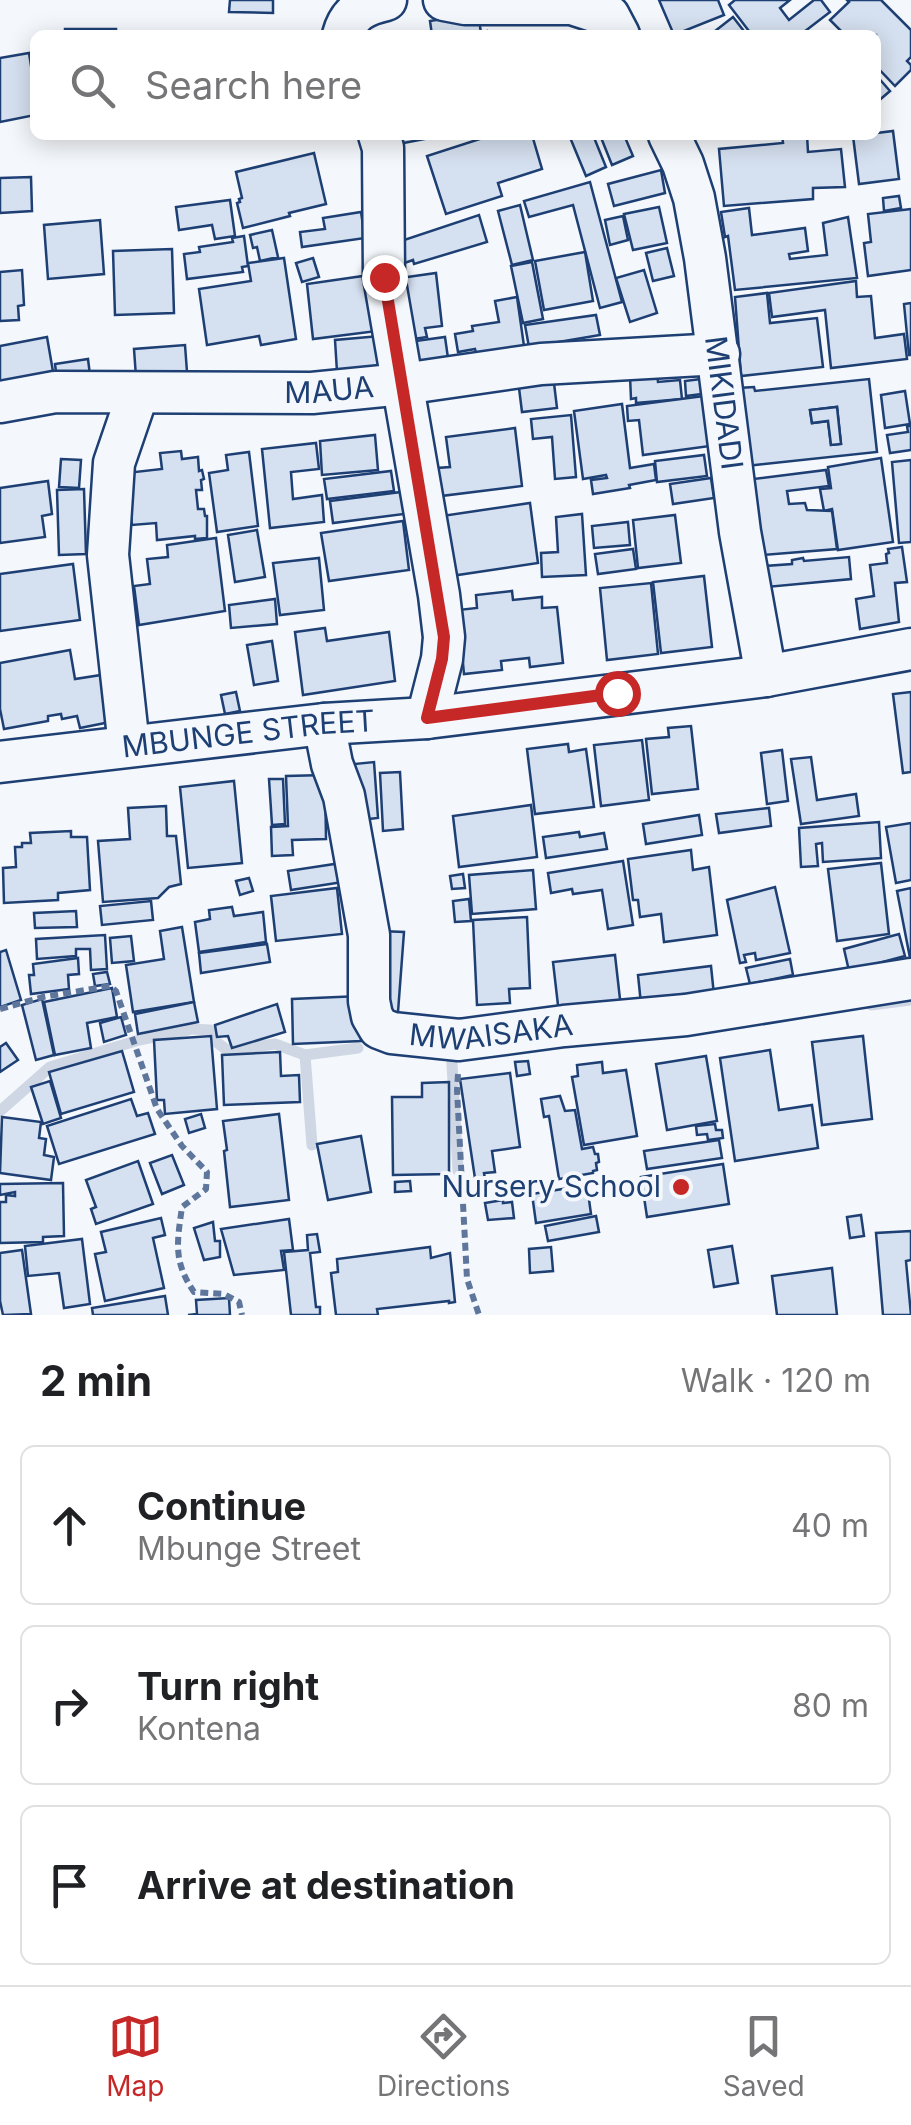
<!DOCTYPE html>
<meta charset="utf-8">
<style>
body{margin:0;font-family:Inter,sans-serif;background:#f6f6f6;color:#202124}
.stop{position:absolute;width:30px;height:30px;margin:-22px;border:8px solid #c62828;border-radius:50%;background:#fff}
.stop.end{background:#c62828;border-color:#fff;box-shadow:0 2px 10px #0008}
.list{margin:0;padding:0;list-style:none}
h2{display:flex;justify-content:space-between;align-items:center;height:130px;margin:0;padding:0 40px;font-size:42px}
h2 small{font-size:32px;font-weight:400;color:#757577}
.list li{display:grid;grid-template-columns:65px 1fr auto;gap:30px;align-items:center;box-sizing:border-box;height:160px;margin:0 20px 20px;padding:0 20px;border:2px solid #e0e0e0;border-radius:15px}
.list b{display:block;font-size:38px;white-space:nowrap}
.list p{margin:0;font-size:32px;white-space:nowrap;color:#757577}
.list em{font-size:32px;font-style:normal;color:#757577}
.icon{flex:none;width:55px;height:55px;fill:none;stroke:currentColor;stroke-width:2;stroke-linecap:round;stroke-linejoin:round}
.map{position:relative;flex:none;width:911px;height:1315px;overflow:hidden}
.search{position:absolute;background:#fff;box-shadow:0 5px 25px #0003;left:30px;right:30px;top:30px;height:110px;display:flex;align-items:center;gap:25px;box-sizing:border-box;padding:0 35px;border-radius:15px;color:#757577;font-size:38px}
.sheet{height:670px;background:#fff}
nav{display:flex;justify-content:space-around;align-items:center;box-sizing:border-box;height:140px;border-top:2px solid #e0e0e0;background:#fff;font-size:28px;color:#757577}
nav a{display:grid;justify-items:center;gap:5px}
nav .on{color:#c62828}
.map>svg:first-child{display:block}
</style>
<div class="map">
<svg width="911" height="1315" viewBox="0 0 911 1315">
<rect width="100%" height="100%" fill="#f4f7fb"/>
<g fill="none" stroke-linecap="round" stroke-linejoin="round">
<!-- stream -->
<g stroke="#cfd7e4" stroke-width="11">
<polyline points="871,1005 911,1000"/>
<polyline points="451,1047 458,1171"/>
<polyline points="305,1055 312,1145"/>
<polyline points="0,1111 50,1067 139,1040 192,1029 210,1030 215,1041 227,1050 275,1044 305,1055 358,1048"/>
</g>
</g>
<!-- building -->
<g fill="#d5e0f0" stroke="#1d3f73" stroke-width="2.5" fill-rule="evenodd">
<polygon points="230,0 273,0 273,13 229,12"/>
<polygon points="659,0 718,0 724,15 674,35"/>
<polygon points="735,0 790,0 780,8 789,20 814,0 821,0 830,12 800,35 752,35 729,5"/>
<polygon points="847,0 881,0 911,30 911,57 907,61 911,65 911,70 895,86 876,66 876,35 845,35 830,20 849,2"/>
<polygon points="478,13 481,33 487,31 488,35 432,35 430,21"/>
<polygon points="733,17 747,35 710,35"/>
<rect x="65" y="29" width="51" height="6"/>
<polygon points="29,53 35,91 35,115 0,122 0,58"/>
<polygon points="876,75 890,91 876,103"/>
<polygon points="893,131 899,179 859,184 853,136"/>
<polygon points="387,135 435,135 435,137 388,146"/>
<polygon points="492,135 532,135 542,169 498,183 502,196 446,214 427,156"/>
<polygon points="569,135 593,135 606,167 586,176"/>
<polygon points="600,135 624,135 633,156 612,165"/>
<polygon points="782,135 807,135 808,152 841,149 845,187 813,188 813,199 724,206 719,149 783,143"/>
<polygon points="314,153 326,204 289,213 290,216 243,228 237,203 240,202 239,199 242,198 236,172"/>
<polygon points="661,170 665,193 614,206 608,184"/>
<polygon points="31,177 32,211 0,213 0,178"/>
<polygon points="590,182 622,302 600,308 573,205 529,217 524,201"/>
<polygon points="899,196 901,208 884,211 883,198"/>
<polygon points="230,200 235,236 215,239 212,225 179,230 176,207"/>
<polygon points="520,205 533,260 512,265 498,211"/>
<polygon points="659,207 667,243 633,250 624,214"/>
<polygon points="749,208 752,235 805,228 808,251 789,254 790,259 827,255 823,223 848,217 857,278 735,290 728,236 725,237 721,212"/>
<polygon points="911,209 911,270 868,276 864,243 871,242 868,214"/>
<polygon points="361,212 365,238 302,247 300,232 325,229 323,218"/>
<polygon points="479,215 487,242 414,264 413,260 402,264 395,243"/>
<polygon points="623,216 628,240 610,245 605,220"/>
<polygon points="100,220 104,274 48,279 44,225"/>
<polygon points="272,230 278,257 260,261 257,247 253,248 250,235"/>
<polygon points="244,236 248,266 242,267 243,272 187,279 184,254 200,252 199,247 233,242 232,238"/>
<polygon points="667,248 674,276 653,281 646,253"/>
<polygon points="172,249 174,313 115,315 113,251"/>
<polygon points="585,252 593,301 544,310 535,261"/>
<polygon points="284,258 296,339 261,345 259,336 207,345 199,289 251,281 248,263"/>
<polygon points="313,258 319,277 302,282 296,263"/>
<polygon points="532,262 543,319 523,323 511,266"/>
<polygon points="22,270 24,305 18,306 19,320 0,321 0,272"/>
<polygon points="644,270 657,313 630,322 616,278"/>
<polygon points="436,273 442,326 425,328 427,337 401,341 393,279"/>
<polygon points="370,275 377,331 313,339 307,284"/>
<polygon points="856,281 857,297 871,296 875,338 904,334 907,359 831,368 825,310 772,317 769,293"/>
<polygon points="767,293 770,323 817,318 823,367 741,376 735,297"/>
<polygon points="517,297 524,346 476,353 475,349 458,352 455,334 473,331 472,326 499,322 495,301"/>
<polygon points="911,303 911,355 909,355 904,304"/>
<polygon points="596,315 600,335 529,347 525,325"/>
<polygon points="391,335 394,367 337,372 335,340"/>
<polygon points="47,337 55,383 0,393 0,346"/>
<polygon points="445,337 448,358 404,364 401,343"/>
<polygon points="185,345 187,372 136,377 134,349"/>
<polygon points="88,359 90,375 57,380 55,364"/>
<polygon points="657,374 658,382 680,380 682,399 636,403 636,398 631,399 630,376"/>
<polygon points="701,379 702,394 686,396 685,381"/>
<path d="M869,379L877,452L746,466L738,388L754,387L755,391ZM837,407L841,444L831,445L828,421L812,423L810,410Z"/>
<polygon points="554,383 557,408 522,412 519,388"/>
<polygon points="905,391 910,424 885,428 881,395"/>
<polygon points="704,396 710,446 643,455 639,420 628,421 627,406"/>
<polygon points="622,404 630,468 654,464 656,480 629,485 630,488 593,494 591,480 607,478 606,475 583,479 574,411"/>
<polygon points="837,407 841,444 831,445 828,421 812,423 810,410"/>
<polygon points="571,415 576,477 555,479 552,437 533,439 531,419"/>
<polygon points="907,426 911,426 911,450 890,453 887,435 908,432"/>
<polygon points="515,428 522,486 441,496 437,468 450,467 446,437"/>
<polygon points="375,435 378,470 322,475 320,441"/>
<polygon points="316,443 319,469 291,472 293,499 322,495 324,522 270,528 262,449"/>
<polygon points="181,451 182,459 198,457 199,471 202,470 204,479 201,480 202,490 196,490 198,509 204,509 205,516 207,516 207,538 195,539 195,536 157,540 156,523 132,525 126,473 162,469 160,453"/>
<polygon points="249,452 258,526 217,532 209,473 228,470 226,455"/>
<polygon points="704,455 707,476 657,482 655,461"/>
<polygon points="881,458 893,542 838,550 832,509 824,511 820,489 831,488 828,467"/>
<polygon points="61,459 81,460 79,488 59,487"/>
<polygon points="911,460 911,542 899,543 892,462"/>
<polygon points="826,470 829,486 787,491 789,504 805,503 807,510 832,511 837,549 763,555 753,479"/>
<polygon points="391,471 394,491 327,499 324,479"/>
<polygon points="711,478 714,498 673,504 670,484"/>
<polygon points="48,481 52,514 42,516 45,537 0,543 0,488"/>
<polygon points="84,489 86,554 59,555 57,490"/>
<polygon points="401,492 404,514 333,523 330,501"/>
<polygon points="530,503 538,563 451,576 442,516"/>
<polygon points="582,514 586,575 542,577 541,553 558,552 556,517"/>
<polygon points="675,515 681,563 638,568 633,520"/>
<polygon points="403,521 409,570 329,581 321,533"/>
<polygon points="628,522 630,545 594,548 592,526"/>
<polygon points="257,530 265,577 235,582 228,535"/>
<polygon points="216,538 225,611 139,625 134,586 150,584 147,559 168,557 167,545"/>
<polygon points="902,547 907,582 895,583 899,622 860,629 856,599 874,596 870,565 887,563 886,554 889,553 888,549"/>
<polygon points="633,549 636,569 598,574 595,554"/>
<polygon points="849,557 851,579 767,587 765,566 792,564 792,560 803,558 804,561"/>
<polygon points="319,558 324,610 280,615 273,563"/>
<polygon points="73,564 80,620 0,631 0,574"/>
<polygon points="704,576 712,647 661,653 653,582"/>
<polygon points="651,583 658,654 607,660 600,588"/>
<polygon points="512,591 513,600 542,597 542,608 557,607 563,663 530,667 529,658 501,661 502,670 464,674 458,610 477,608 476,595"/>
<polygon points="275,599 277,624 231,628 229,605"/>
<polygon points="325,628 327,641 389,632 395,681 303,695 295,632"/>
<polygon points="272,641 278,681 254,685 247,645"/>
<polygon points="70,650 75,679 101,675 110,722 80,728 77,716 62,719 61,714 48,716 48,721 4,729 0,709 0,663"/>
<polygon points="236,692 240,711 225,714 221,695"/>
<polygon points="911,692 911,772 903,773 893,694"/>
<polygon points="691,726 698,789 652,794 646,739 669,737 668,728"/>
<polygon points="642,740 649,800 601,806 594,745"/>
<polygon points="568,744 569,752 586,749 594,807 535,814 527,749"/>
<polygon points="782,750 788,801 767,804 761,753"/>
<polygon points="811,757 817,800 856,794 859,816 801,824 791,759"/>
<polygon points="374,762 378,818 359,820 354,764"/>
<polygon points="400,772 403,829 383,831 380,773"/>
<polygon points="325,775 326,839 292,840 293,855 272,856 271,827 288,826 286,776"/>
<polygon points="269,779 283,779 285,824 272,825"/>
<polygon points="234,781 242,863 188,868 180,787"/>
<polygon points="531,805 537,857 459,867 453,816"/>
<polygon points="166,806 167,836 176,836 181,884 169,887 158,898 103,902 98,841 130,839 128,808"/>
<polygon points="769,808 771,826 719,833 716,814"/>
<polygon points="699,815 702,835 646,844 643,824"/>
<polygon points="879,822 881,858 823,862 822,843 816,844 818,866 801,867 799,828"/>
<polygon points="911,823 911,880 896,883 886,827"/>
<polygon points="71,831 71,837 87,837 90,890 58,893 58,900 4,903 3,868 16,867 15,847 22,847 22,843 31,843 30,833"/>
<polygon points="579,832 580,837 604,833 607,849 546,858 543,837"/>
<polygon points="691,850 693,870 709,867 717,935 664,942 661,914 640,917 638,900 633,900 628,859"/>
<polygon points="623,861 633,925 608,929 602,890 573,894 572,889 551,893 548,873"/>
<polygon points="341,863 343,882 291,890 288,871"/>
<polygon points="881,863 889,934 837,941 828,869"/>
<polygon points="533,870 536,909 472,914 469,875"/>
<polygon points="463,874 465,888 452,889 450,876"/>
<polygon points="249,878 253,891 240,895 236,881"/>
<polygon points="775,887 790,953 756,960 755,953 744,955 746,962 740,963 727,900"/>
<polygon points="337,888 342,934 276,941 271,896"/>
<polygon points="911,888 911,958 910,958 897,891"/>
<polygon points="469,899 471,921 455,922 453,901"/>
<polygon points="151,901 153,920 102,925 100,906"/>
<polygon points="232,907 234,916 263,912 266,942 199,952 195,922 210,919 209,910"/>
<polygon points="76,911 77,927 35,928 34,913"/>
<polygon points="527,917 530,988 509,989 510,1003 477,1005 473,920"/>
<polygon points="182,927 194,1002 133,1012 126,965 164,959 160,931"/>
<polygon points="380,931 404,932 398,1012 374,1011"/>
<polygon points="899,934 905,956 849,971 844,949"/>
<polygon points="105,935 107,969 91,970 90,949 76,949 76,956 37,959 36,939"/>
<polygon points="131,936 134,961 112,963 110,938"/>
<polygon points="267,944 270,962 201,973 199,953"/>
<polygon points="6,950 21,1000 0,1007 0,952"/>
<polygon points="615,955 621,1008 559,1014 553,962"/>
<polygon points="78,958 79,974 68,975 69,989 31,994 29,975 34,975 33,964"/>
<polygon points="790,959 793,975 750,984 746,968"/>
<polygon points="711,966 714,995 641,1004 638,975"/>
<polygon points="107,972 110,984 95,986 93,974"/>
<polygon points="112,988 117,1017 87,1023 91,1048 55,1055 44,1002"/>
<polygon points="360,996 361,1041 293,1044 292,999"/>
<polygon points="42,999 54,1055 36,1060 22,1005"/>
<polygon points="194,1002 198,1022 138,1034 135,1014"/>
<polygon points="277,1004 285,1032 232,1048 228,1036 217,1037 215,1025"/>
<polygon points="121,1017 126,1035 104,1042 100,1023"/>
<polygon points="211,1036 217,1109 165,1114 164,1100 157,1100 154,1040"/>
<polygon points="863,1036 872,1119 822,1125 812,1042"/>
<polygon points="6,1043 18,1060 0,1072 0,1047"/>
<polygon points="770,1050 779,1110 812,1105 818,1148 735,1161 720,1058"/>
<polygon points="122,1051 134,1092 61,1114 49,1072"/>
<polygon points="280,1052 281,1076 299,1075 300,1102 224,1105 222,1055"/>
<polygon points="706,1056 717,1121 667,1130 656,1064"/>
<polygon points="528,1061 530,1074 517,1076 515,1062"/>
<polygon points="602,1062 603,1073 626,1070 637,1136 584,1145 572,1077 578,1076 577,1065"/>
<polygon points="510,1073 520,1147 492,1151 495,1172 484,1173 486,1185 476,1185 460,1079"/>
<polygon points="50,1081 61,1118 43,1124 31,1087"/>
<polygon points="449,1082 449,1174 393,1175 392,1097 422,1097 422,1083"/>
<polygon points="560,1096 565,1111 575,1110 582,1149 593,1147 595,1154 598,1154 599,1162 596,1163 597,1170 593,1171 593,1173 559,1179 549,1116 544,1117 541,1099"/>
<polygon points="131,1099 137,1116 148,1113 155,1134 59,1164 47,1126"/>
<polygon points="201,1114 205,1128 189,1133 185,1119"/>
<polygon points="279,1114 289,1200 230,1207 224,1151 227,1150 223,1121"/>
<polygon points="2,1117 41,1122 39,1138 46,1139 44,1155 54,1157 51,1180 0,1173"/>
<polygon points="715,1124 716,1130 722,1130 723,1138 708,1140 707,1134 697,1135 696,1126"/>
<polygon points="361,1136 371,1192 328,1200 317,1144"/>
<polygon points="719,1140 722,1158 647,1169 644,1151"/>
<polygon points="172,1155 184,1185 162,1194 150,1163"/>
<polygon points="138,1161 153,1204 96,1224 91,1209 96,1207 86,1180"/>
<polygon points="723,1164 729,1204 647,1217 641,1177"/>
<polygon points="410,1181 411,1191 395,1192 395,1182"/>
<polygon points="63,1183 64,1236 43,1237 43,1242 0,1243 0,1202 6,1202 6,1195 15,1196 15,1192 0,1195 0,1184"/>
<polygon points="587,1185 591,1214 536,1223 532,1194"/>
<polygon points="503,1200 503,1203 512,1202 514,1218 488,1220 485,1203"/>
<polygon points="861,1215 864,1236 850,1238 847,1217"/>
<polygon points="596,1216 599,1232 548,1241 545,1226"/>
<polygon points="161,1218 165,1235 153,1238 164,1288 105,1301 95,1254 106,1252 101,1232"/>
<polygon points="289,1219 293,1250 281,1251 284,1270 234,1275 221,1229"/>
<polygon points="213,1222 215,1241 220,1241 220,1257 204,1260 194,1228"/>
<polygon points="911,1231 911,1260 906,1261 911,1315 883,1315 876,1233"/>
<polygon points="317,1234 320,1252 310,1253 316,1307 320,1307 320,1315 291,1315 284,1252 308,1250 307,1235"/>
<polygon points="82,1239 90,1304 64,1308 59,1273 28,1276 25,1246"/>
<polygon points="732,1246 738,1283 714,1287 708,1250"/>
<polygon points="430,1247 431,1258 450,1253 455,1302 449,1303 449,1301 377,1309 378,1315 336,1315 331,1273 338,1272 337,1259"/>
<polygon points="551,1247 553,1271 530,1273 529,1249"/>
<polygon points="22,1250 31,1314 3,1315 0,1301 0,1253"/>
<polygon points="832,1268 837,1315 777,1315 772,1276"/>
<polygon points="165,1296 168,1315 93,1315 92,1308"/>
<polygon points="229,1298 230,1315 188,1315 197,1314 196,1300"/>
</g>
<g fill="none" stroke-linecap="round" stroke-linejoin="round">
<!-- minor casing -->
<g stroke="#1d3f73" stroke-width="45">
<g id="minor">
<polyline points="444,0 465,4 572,4 609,16 619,35"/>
<path d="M343,35C349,12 364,5 386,0"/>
<polyline points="379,135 383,148 384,277 439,595 444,637 442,659 427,718"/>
<path id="s1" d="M669,135L683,164L694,198L705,258L740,532L766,676"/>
<path id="s2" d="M0,402L55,392L312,393L403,384L541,364L719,354"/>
<path id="s3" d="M324,724L332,764L344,796L369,935V1001L372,1016L379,1028L392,1033L459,1040L564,1026L686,1015L911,979"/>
<polyline points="129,746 108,555 114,463 138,393"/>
<path id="s4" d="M0,762L324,724L427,718L766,676L911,649"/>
</g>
</g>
<!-- path -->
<g stroke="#5e769c" stroke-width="6" stroke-dasharray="8 5" stroke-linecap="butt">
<path d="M0,1009L43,997L110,986L116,991L157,1109L182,1146L207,1172L206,1189L182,1207C177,1243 173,1261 194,1292L224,1294L239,1302L242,1315"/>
<polyline points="458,1074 457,1090 467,1279 479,1315"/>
</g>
<!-- minor -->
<use href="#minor" stroke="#f4f7fb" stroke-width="40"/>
</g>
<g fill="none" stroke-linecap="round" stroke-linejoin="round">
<!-- route -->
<polyline stroke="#c62828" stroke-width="12" points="384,277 444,637 442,659 427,718 617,693"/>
</g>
<!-- markers -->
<circle fill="#c62828" stroke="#f4f7fb" stroke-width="4" cx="681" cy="1187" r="10"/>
<g text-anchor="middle" stroke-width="8" stroke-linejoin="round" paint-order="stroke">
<!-- street labels -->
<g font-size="30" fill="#1d3f73" stroke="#f4f7fb">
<text dy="10" stroke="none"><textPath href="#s2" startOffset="330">MAUA</textPath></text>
<text dy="10" stroke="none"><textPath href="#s1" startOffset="275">MIKIDADI</textPath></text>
<text dy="10" stroke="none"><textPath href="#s4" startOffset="250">MBUNGE STREET</textPath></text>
<text dy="10" stroke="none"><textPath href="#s3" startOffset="425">MWAISAKA</textPath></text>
</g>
<!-- poi labels -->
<g font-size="30" fill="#1d3f73" stroke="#f4f7fb" text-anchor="end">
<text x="661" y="1197">Nursery School</text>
</g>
</g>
</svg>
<div class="stop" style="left:617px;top:693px"></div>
<div class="stop end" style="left:384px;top:277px"></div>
<div class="search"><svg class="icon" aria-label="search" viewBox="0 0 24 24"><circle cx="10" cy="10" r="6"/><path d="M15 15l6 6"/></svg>Search here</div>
</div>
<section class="sheet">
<h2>2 min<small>Walk · 120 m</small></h2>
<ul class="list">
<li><svg class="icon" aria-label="ahead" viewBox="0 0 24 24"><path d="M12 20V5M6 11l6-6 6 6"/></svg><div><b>Continue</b><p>Mbunge Street</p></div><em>40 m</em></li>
<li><svg class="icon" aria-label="right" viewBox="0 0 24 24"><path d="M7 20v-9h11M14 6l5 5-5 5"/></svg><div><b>Turn right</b><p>Kontena</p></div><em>80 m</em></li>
<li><svg class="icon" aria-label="arrive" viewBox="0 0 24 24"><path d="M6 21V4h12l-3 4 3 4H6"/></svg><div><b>Arrive at destination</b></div></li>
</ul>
</section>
<nav>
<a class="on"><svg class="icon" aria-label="map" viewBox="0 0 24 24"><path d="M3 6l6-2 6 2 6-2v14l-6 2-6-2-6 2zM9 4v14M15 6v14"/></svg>Map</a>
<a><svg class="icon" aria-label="directions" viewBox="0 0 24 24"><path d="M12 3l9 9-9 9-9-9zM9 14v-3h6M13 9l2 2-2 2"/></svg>Directions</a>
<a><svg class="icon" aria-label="saved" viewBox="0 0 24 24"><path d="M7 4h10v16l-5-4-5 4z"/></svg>Saved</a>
</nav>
